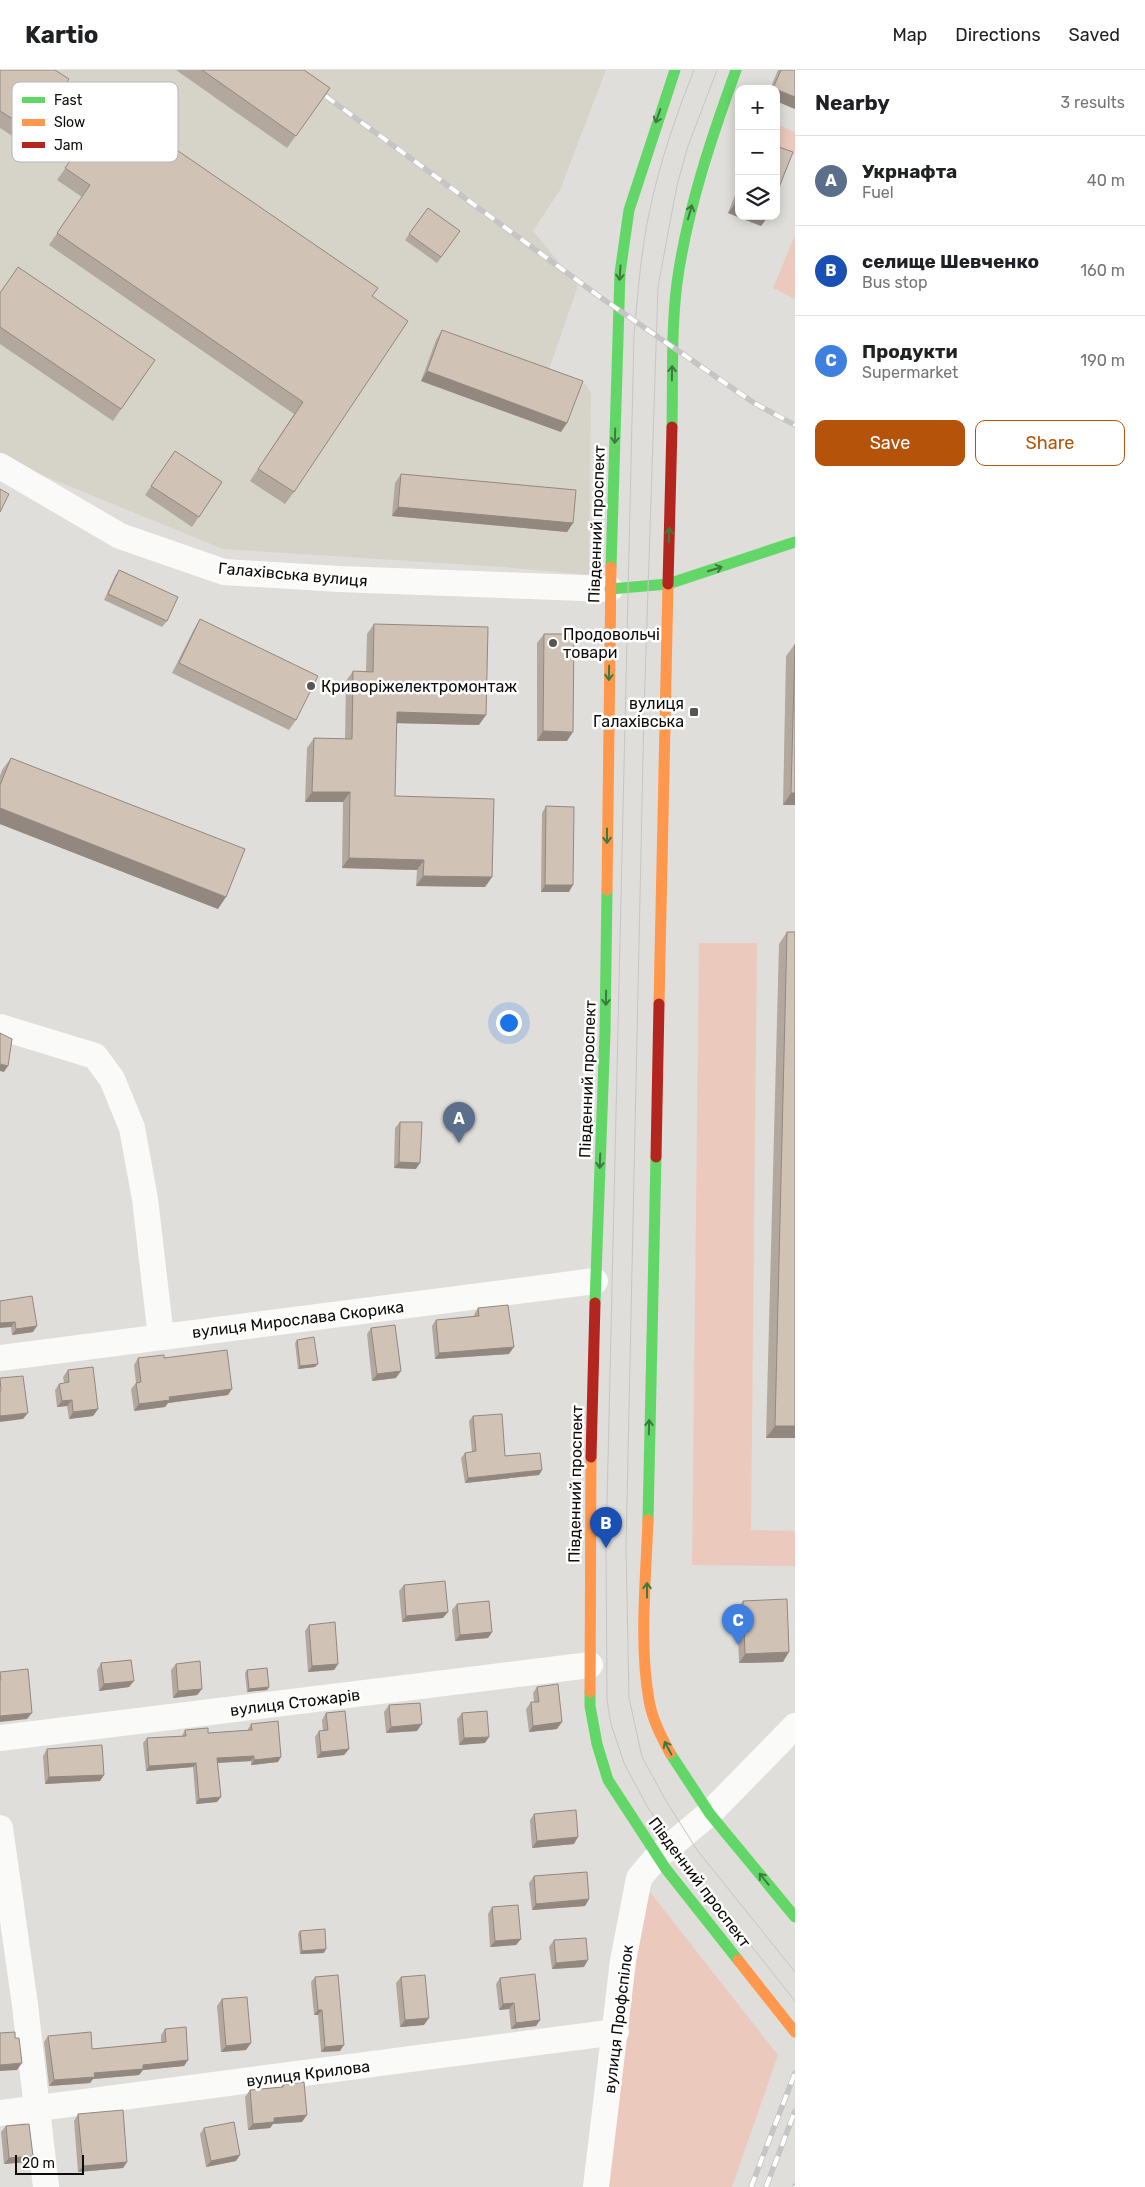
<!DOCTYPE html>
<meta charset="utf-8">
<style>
body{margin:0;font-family:Rubik,sans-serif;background:#f6f6f6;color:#202124}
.controls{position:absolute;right:15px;top:15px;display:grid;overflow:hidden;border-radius:10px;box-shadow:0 2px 12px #0003}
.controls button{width:45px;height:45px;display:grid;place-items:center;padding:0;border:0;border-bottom:1px solid #e0e0e0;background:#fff;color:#202124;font:25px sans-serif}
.scale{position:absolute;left:15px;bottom:12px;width:69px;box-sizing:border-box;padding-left:5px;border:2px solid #0d0c09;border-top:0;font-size:14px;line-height:18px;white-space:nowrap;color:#0d0c09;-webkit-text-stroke:4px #fff;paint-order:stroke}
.you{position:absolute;left:508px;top:952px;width:18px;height:18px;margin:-12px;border:4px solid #fff;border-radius:50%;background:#1a73e8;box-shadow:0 0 0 8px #1a73e833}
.badge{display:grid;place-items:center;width:32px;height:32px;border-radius:50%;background:#b45309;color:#fff;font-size:16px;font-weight:700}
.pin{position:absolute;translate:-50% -41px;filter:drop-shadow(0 1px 2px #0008)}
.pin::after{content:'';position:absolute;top:26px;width:18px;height:15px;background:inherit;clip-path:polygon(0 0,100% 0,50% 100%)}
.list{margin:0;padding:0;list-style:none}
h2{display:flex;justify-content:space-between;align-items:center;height:65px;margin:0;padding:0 20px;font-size:21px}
h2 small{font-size:16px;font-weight:400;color:#757577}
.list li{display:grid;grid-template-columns:32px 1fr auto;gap:15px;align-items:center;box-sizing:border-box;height:90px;padding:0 20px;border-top:1px solid #e0e0e0}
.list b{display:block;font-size:19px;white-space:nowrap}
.list p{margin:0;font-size:16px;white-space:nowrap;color:#757577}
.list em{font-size:16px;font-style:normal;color:#757577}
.actions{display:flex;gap:10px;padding:15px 20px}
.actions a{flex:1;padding:11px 0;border:1px solid #b45309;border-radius:10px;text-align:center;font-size:18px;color:#b45309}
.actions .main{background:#b45309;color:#fff}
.icon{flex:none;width:28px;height:28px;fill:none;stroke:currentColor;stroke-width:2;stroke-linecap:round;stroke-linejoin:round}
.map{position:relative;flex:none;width:795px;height:2117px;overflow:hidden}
header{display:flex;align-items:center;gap:30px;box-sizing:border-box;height:70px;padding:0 25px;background:#fff;border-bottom:1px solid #e0e0e0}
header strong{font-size:24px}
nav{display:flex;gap:28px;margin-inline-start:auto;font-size:18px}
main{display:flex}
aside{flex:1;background:#fff}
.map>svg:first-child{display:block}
</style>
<header>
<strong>Kartio</strong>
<nav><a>Map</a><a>Directions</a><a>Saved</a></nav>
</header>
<main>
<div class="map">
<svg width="795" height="2117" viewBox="0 0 795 2117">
<rect width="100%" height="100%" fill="#e0deda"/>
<!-- built -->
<polygon fill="#d6d3c9" points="0,0 606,0 560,120 533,161 578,216 547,305 586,314 591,323 589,505 503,497 223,479 0,388"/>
<!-- green -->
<g fill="#ebcabd">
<polygon points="779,55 795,62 795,85 776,77 776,60"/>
<polygon points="795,165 795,229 773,218"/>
<polygon points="699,873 757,873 751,1460 795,1461 795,1496 692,1495"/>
<polygon points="639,1808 778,1985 732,2117 596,2117"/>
</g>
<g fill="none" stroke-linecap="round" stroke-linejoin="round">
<!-- street -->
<g stroke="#fafaf9" stroke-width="26">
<polyline points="0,396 120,466 224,502 339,509 610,519"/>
<polyline points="0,957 95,986 112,1009 132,1058 145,1129 161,1267"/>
<polyline points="0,1288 595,1211"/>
<polyline points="0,1668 590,1595"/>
<polyline points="0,1758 25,1935 46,2117"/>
<polyline points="0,2043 616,1962"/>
<polyline points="596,2117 623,1891 639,1808 657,1787 711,1742 795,1656"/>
</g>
<!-- fast -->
<g stroke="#63d668" stroke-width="11">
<path d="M672,357C673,309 671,260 677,213C687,140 711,69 736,0"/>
<polyline points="611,497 620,203 629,140 675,0"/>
<polyline points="610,519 668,514 795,472"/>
<polyline points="595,1233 605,962 607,820"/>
<polyline points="648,1450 656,1087"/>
<polyline points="590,1622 590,1636 597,1674 608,1710 666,1799 738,1890"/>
<polyline points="670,1683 710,1744 795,1847"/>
</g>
<!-- slow -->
<g stroke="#ff974d" stroke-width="11">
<polyline points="607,820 611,497"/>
<polyline points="659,934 668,514"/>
<path d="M648,1450C646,1506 639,1576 649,1630C652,1649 661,1666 670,1683"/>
<polyline points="590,1622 591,1387"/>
<polyline points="738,1890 795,1962"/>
</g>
<!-- jam -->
<g stroke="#b3261e" stroke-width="11">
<polyline points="668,514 672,357"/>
<polyline points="656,1087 659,934"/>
<polyline points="591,1387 595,1233"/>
</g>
<!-- tram -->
<g stroke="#c6c5c5" stroke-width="1">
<path d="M694,0C676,45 660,92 650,139C641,180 638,222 634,264L606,1478L607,1630L611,1654L624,1693L647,1736L683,1790L795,1931"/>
<polyline points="717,0 688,76 677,115 658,217 644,641 626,1478 629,1628 642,1687 665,1729 697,1780 795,1902"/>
</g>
<!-- rail casing -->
<g stroke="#c6c5c5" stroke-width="5.5">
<g id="rail">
<polyline points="290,0 600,227 754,333 795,355"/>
<polyline points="751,2117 795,2003"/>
<polyline points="766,2117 795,2041"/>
<polyline points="795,2117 795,2116"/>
</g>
</g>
<!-- rail -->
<use href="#rail" stroke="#fff" stroke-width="4" stroke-dasharray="11" stroke-linecap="butt"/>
</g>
<!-- wall -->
<g fill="#b3a89d">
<polygon points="0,0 34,62 25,74 0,58"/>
<polygon points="176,0 304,0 330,18 287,78"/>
<polygon points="778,0 795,0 795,39 776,31 776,19 770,19"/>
<polygon points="91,62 114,78 372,226 294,422 285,434 250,411 294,344 49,175 82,127 57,110"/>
<polygon points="739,115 739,146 761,156 728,143"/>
<polygon points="428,138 460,161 437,193 405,170"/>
<polygon points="0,222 155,290 113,351 0,274"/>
<polygon points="442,260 561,362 421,311 436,270"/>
<polygon points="175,381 222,412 192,457 145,425"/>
<polygon points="401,404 573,453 567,462 392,446 395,413"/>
<polygon points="119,500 167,551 162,557 104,530 115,506"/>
<polygon points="200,549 296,650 289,660 172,603 194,559"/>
<polygon points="374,554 479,655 396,653 395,726 492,807 485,817 416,816 417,800 342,798 343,732 305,732 307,678 314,668 345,669 346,611 353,601 366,602 367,564"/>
<polygon points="544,564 567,671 537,671 537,573"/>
<polygon points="795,574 795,735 783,735 786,586"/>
<polygon points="11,688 218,839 0,754 0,706 2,700"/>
<polygon points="546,736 569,822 541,822 542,743"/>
<polygon points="787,862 795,862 795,1368 766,1368 779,874"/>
<polygon points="400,1052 416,1099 394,1098 395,1058"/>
<polygon points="0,1231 33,1262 12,1265 11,1257"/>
<polygon points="478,1238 509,1284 435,1289 432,1256 436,1250 474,1246 474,1245"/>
<polygon points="371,1258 396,1308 372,1311 367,1264"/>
<polygon points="297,1270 315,1297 298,1299 295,1273"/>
<polygon points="138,1288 164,1288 228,1325 168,1333 165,1337 134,1341 131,1319 136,1313 134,1295"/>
<polygon points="68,1300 98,1339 93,1346 69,1349 67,1336 57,1337 55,1320 59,1314 64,1313 63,1307"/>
<polygon points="473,1346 505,1386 542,1400 539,1405 465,1413 461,1388 465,1383 472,1382 469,1351"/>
<polygon points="404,1515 443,1548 402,1552 399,1521"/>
<polygon points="743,1531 783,1592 739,1593 737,1540"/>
<polygon points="457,1534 492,1562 488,1568 455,1571 452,1540"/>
<polygon points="309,1555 338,1594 334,1600 308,1602 305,1561"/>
<polygon points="101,1593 129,1617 99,1621 97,1600"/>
<polygon points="176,1594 202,1619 197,1625 173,1628 171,1600"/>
<polygon points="247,1600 269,1617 267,1620 247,1622 245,1603"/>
<polygon points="537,1617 557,1659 529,1662 526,1639 531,1632 534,1632 533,1623"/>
<polygon points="389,1635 417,1661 386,1663 384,1642"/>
<polygon points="326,1643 349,1679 344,1685 317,1688 315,1667 319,1661 323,1661 322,1650"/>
<polygon points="462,1643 485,1673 459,1675 457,1649"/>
<polygon points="251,1654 278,1692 251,1695 251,1691 218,1693 217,1732 196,1734 193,1697 146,1701 143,1673 147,1668 182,1666 185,1660 208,1663 248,1660 248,1659"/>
<polygon points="47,1679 104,1705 100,1711 45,1714 43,1686"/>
<polygon points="534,1744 574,1774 532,1778 530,1750"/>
<polygon points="534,1806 589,1829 585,1836 532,1840 529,1813"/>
<polygon points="492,1837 521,1869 516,1875 490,1877 488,1844"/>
<polygon points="300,1861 324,1883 300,1884 298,1864"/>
<polygon points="554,1870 584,1897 552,1899 549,1877"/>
<polygon points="315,1907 340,1981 321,1982 318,1945 314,1945 311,1912"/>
<polygon points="401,1907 424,1955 400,1957 396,1913"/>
<polygon points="500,1908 540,1950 536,1956 511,1959 509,1939 499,1940 496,1914"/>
<polygon points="222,1929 246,1980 221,1982 217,1936"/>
<polygon points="165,1959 188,1990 184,1996 143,2000 139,2005 93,2009 90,2013 49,2016 44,1972 48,1966 92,1979 161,1972 161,1965"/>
<polygon points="283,2015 302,2052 273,2054 270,2058 248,2060 245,2027 250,2020 281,2017"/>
<polygon points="78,2044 127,2092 123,2098 78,2102 74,2051"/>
<polygon points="6,2056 28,2092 4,2094 1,2062"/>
<polygon points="204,2058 236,2091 206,2097 200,2064"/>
</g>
<!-- shaded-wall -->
<g fill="#92887f">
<polygon points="776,19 795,27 795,39 776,31"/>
<polygon points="735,134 739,136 739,146 768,147 761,156 728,143"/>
<polygon points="427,301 567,353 561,362 421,311"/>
<polygon points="398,437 573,453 567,462 392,446"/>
<polygon points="397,642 486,645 479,655 390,653"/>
<polygon points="543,661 573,662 567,671 537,671"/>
<polygon points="312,722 350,722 343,732 305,732"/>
<polygon points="791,723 795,723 795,735 783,735"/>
<polygon points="0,738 226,827 218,839 0,754"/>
<polygon points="349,788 424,790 417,800 342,798"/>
<polygon points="423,806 492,807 485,817 416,816"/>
<polygon points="545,815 573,815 569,822 541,822"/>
<polygon points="0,994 8,996 4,1002 0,1001"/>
<polygon points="399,1092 420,1093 416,1099 394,1098"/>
<polygon points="15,1252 11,1257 0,1258 0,1253"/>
<polygon points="37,1256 33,1262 12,1265 16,1259"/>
<polygon points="514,1277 509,1284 435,1289 439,1283"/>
<polygon points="318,1294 315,1297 298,1299 300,1296"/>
<polygon points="401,1301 396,1308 372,1311 377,1304"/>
<polygon points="232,1319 228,1325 168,1333 165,1337 134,1341 139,1334 169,1327"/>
<polygon points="72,1330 67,1336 57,1337 62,1331"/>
<polygon points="98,1339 93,1346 69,1349 73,1342"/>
<polygon points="28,1343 23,1349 0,1352 0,1346"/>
<polygon points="775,1356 795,1356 795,1368 766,1368"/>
<polygon points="542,1400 539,1405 465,1413 468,1408"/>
<polygon points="448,1542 443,1548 402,1552 406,1546"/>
<polygon points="492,1562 488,1568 455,1571 460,1565"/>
<polygon points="789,1582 783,1592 739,1593 745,1584"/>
<polygon points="338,1594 334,1600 308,1602 312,1596"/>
<polygon points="134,1611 129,1617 99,1621 104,1614"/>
<polygon points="269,1617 267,1620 247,1622 249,1619"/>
<polygon points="202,1619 197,1625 173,1628 178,1621"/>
<polygon points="32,1643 27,1649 0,1652 0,1646"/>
<polygon points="562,1652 557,1659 529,1662 533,1656"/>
<polygon points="422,1654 417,1661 386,1663 391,1657"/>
<polygon points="489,1667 485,1673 459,1675 464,1668"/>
<polygon points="349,1679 344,1685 317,1688 321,1682"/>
<polygon points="254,1686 251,1691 214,1693 217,1688"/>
<polygon points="281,1687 278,1692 251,1695 254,1690"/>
<polygon points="196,1693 193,1697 146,1701 149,1696"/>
<polygon points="104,1705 100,1711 45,1714 49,1707"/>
<polygon points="221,1727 217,1732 196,1734 199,1729"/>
<polygon points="578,1767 574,1774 532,1778 537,1771"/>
<polygon points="589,1829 585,1836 532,1840 536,1834"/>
<polygon points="521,1869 516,1875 490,1877 495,1871"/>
<polygon points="326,1879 324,1883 300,1884 302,1881"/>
<polygon points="588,1890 584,1897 552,1899 556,1893"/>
<polygon points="514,1933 509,1939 499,1940 503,1934"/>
<polygon points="318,1940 322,1940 318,1945 314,1945"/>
<polygon points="429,1948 424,1955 400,1957 405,1950"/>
<polygon points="540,1950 536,1956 511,1959 516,1953"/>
<polygon points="251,1973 246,1980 221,1982 226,1976"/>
<polygon points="344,1975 340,1981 321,1982 325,1977"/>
<polygon points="188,1990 184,1996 143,2000 139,2005 93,2009 90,2013 49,2016 54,2010 143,1995"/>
<polygon points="22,1993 17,2000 0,2001 0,1995"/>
<polygon points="307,2045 302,2052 273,2054 270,2058 248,2060 253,2054 274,2048"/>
<polygon points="240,2085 236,2091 206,2097 211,2091"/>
<polygon points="33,2086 28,2092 4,2094 9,2088"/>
<polygon points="127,2092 123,2098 78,2102 83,2096"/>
</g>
<!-- building -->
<g fill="#d0c3b6" stroke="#92887f">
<polygon points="0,0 55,0 69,9 34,62 0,41"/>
<polygon points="202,0 304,0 330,18 296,66"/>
<polygon points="781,0 795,0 795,27 773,18"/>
<polygon points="133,50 378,218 372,226 408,251 294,422 258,399 303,332 57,163 90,115 65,98 91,62 114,78"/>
<polygon points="776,76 793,82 776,125"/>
<polygon points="739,123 739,136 735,134"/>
<polygon points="428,138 460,161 441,187 409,164"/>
<polygon points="18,197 155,290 121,339 0,257 0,223"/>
<polygon points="442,260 583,311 567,353 427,301"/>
<polygon points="175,381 222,412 199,447 151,416"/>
<polygon points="401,404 576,420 573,453 398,437"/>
<polygon points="0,419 9,424 0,442"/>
<polygon points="119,500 178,527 167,551 108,524"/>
<polygon points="200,549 318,606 296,650 179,593"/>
<polygon points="374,554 488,557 486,645 397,642 395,726 494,729 492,807 423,806 424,790 349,788 350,722 312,722 314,668 352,669 353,601 373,602"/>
<polygon points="544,564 574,564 573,662 543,661"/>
<polygon points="795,574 795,723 791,723"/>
<polygon points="11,688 245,779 226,827 0,738 0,715"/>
<polygon points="546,736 574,737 573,815 545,815"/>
<polygon points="787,862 795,862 795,1356 775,1356"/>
<polygon points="0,963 12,969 8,996 0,994"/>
<polygon points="400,1052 422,1052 420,1093 399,1092"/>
<polygon points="32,1226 37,1256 16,1259 15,1252 0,1253 0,1231"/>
<polygon points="508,1235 514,1277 439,1283 436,1250 479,1246 478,1238"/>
<polygon points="395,1255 401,1301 377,1304 371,1258"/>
<polygon points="314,1267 318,1294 300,1296 297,1270"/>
<polygon points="227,1280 232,1319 169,1327 170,1330 139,1334 136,1313 141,1312 138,1288 164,1285 164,1288"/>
<polygon points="93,1297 98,1339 73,1342 72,1330 62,1331 59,1314 69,1312 68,1300"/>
<polygon points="23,1306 28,1343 0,1346 0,1321 1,1321 0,1308"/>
<polygon points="502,1344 505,1386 540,1383 542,1400 468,1408 465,1383 476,1381 473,1346"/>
<polygon points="445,1511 448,1542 406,1546 404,1515"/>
<polygon points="787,1529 789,1582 745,1584 743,1531"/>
<polygon points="489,1531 492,1562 460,1565 457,1534"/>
<polygon points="335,1552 338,1594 312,1596 309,1555"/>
<polygon points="131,1590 134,1611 104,1614 101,1593"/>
<polygon points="200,1591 202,1619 178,1621 176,1594"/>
<polygon points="267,1598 269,1617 249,1619 247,1600"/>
<polygon points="28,1599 32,1643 0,1646 0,1610 1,1610 0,1602"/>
<polygon points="558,1614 562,1652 533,1656 531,1632 539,1632 537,1617"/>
<polygon points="420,1633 422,1654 391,1657 389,1635"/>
<polygon points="345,1641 349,1679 321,1682 319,1661 328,1660 326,1643"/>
<polygon points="487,1641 489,1667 464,1668 462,1643"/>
<polygon points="278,1651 281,1687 254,1690 254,1686 217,1688 221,1727 199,1729 196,1693 149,1696 147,1668 186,1666 185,1660 208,1658 208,1663 252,1660 251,1654"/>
<polygon points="102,1675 104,1705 49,1707 47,1679"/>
<polygon points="576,1740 578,1767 537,1771 534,1744"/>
<polygon points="587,1802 589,1829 536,1834 534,1806"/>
<polygon points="518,1835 521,1869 495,1871 492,1837"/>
<polygon points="325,1859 326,1879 302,1881 300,1861"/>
<polygon points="586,1868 588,1890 556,1893 554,1870"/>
<polygon points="535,1904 540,1950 516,1953 514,1933 503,1934 500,1908"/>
<polygon points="338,1905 344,1975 325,1977 322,1940 318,1940 315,1907"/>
<polygon points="425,1905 429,1948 405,1950 401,1907"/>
<polygon points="247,1927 251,1973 226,1976 222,1929"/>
<polygon points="186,1957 188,1990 143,1995 143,1999 94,2003 95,2007 54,2010 48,1966 91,1962 92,1979 166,1972 165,1959"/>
<polygon points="15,1962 15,1968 19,1968 22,1993 0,1995 0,1963"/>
<polygon points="304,2012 307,2045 274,2048 274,2052 253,2054 250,2020 283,2017 283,2015"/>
<polygon points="123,2040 127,2092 83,2096 78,2044"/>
<polygon points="234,2052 240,2085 211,2091 204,2058"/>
<polygon points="29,2054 33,2086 9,2088 6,2056"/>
</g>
<!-- one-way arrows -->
<defs><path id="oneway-shaft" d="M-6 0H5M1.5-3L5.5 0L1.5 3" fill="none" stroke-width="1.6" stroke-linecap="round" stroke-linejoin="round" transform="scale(1.25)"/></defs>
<g stroke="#3c7b3d">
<use href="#oneway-shaft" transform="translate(658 46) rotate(109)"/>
<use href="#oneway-shaft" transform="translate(690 142) rotate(-74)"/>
<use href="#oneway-shaft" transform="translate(620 203) rotate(94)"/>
<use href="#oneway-shaft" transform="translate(672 303) rotate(-89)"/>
<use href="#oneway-shaft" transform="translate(615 366) rotate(92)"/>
<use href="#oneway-shaft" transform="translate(669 465) rotate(-89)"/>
<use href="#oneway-shaft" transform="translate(715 499) rotate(-17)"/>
<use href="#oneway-shaft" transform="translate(609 603) rotate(91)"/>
<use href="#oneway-shaft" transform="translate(607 766) rotate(90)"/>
<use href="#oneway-shaft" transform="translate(606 928) rotate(91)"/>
<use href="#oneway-shaft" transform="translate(600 1091) rotate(92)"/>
<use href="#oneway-shaft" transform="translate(649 1357) rotate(-89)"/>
<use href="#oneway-shaft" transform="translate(647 1520) rotate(-90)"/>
<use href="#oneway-shaft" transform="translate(668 1678) rotate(-118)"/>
<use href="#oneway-shaft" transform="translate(764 1809) rotate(-129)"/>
</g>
<!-- markers -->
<g fill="#575652" stroke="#fff" stroke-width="2">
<circle cx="553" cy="573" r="5"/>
<circle cx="311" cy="616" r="5"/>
<rect x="689" y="637" width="10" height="10" rx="2.5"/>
</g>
<g text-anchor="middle" stroke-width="5" stroke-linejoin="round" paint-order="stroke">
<!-- street labels -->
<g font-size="16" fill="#0d0c09" stroke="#fff">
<text transform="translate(596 454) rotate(-88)" y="6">Південний проспект</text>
<text transform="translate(293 504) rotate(5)" y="6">Галахівська вулиця</text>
<text transform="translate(587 1009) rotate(-88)" y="6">Південний проспект</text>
<text transform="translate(298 1249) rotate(-7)" y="6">вулиця Мирослава Скорика</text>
<text transform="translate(575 1414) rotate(-89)" y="6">Південний проспект</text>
<text transform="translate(295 1632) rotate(-7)" y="6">вулиця Стожарів</text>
<text transform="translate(700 1812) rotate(53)" y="6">Південний проспект</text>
<text transform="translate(618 1949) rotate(-83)" y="6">вулиця Профспілок</text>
<text transform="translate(308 2003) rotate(-7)" y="6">вулиця Крилова</text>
</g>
<!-- poi labels -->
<g font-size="16" fill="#0d0c09" stroke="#fff" text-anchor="start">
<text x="563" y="570">Продовольчі<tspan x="563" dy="18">товари</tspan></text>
<text x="321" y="622">Криворіжелектромонтаж</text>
<text x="684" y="639" text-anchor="end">вулиця<tspan x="684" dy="18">Галахівська</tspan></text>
</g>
</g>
<!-- legend -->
<rect x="12" y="12" width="166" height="80" rx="8" fill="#fff" stroke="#b6b6b5" stroke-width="1"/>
<rect x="22" y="27" width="23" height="6" fill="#63d668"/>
<rect x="22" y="49" width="23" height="7" fill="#ff974d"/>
<rect x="22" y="72" width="23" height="6" fill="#b3261e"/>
<g font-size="14" fill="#0d0c09">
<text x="54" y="35">Fast</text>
<text x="54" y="57">Slow</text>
<text x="54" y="80">Jam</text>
</g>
</svg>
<div class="controls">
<button>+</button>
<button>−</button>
<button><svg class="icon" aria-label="layers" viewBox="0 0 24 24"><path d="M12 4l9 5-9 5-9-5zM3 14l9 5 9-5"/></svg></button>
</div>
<div class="scale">20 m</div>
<div class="you"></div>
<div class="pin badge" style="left:459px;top:1073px;background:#5c6f8a">A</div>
<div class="pin badge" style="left:606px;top:1478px;background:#1a4fb4">B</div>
<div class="pin badge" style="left:738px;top:1575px;background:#3f7fe0">C</div>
</div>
<aside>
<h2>Nearby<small>3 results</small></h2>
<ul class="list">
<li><span class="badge" style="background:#5c6f8a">A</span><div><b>Укрнафта</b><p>Fuel</p></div><em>40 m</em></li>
<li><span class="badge" style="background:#1a4fb4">B</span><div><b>селище Шевченко</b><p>Bus stop</p></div><em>160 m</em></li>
<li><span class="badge" style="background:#3f7fe0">C</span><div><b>Продукти</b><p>Supermarket</p></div><em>190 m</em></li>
</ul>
<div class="actions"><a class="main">Save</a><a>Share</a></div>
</aside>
</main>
